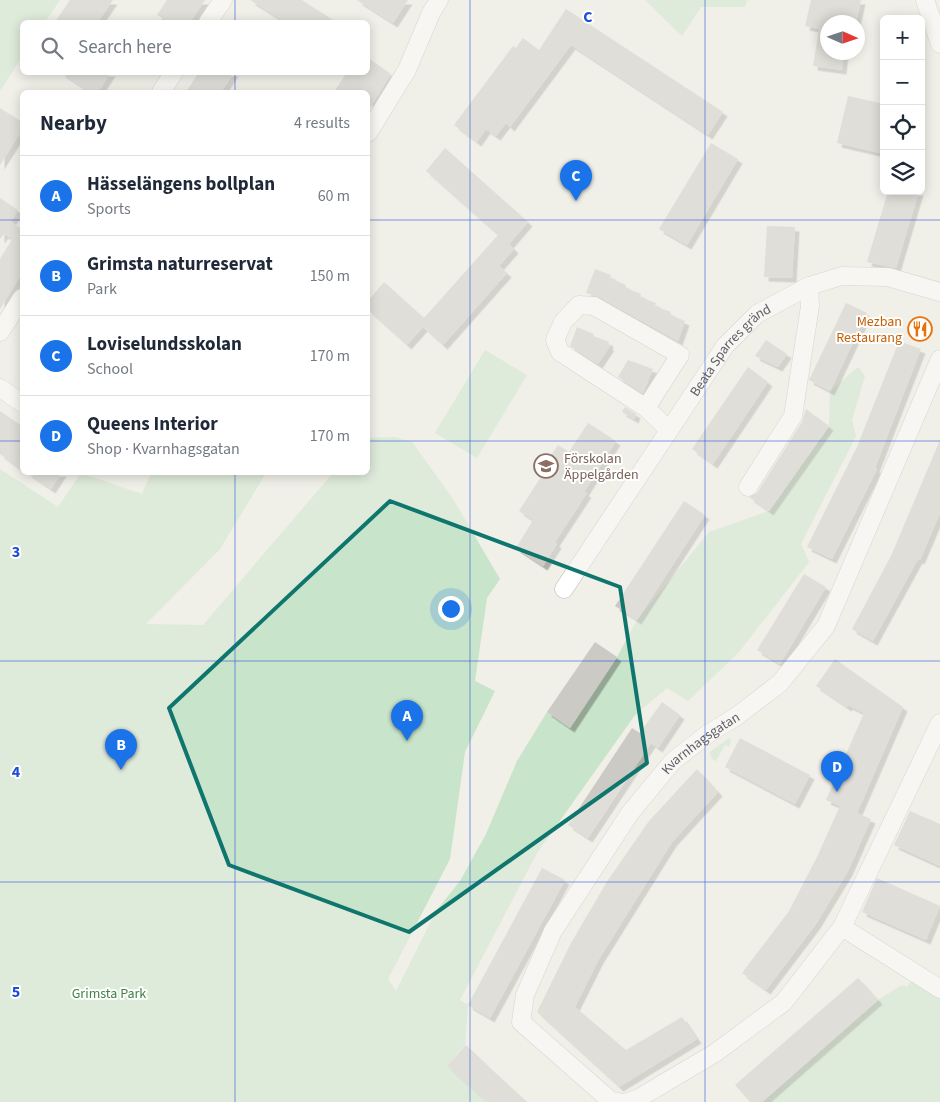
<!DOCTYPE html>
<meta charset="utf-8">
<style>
body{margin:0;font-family:"Source Sans 3",sans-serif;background:#f2f2f3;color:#1f2937}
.controls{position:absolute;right:15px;top:15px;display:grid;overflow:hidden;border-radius:8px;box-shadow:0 2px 12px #0003}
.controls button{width:45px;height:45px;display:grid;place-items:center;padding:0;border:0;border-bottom:1px solid #e0e1e3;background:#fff;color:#1f2937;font:25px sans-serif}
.compass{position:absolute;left:820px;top:15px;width:45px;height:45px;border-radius:50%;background:#fff;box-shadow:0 2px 12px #0003;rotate:93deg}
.you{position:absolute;left:450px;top:608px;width:18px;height:18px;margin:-12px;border:4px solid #fff;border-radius:50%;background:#1a73e8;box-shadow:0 0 0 8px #1a73e833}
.badge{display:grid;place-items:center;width:32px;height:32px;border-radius:50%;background:#1a73e8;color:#fff;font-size:16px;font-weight:700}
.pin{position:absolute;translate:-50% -41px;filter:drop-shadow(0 1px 2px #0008)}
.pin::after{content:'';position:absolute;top:26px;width:18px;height:15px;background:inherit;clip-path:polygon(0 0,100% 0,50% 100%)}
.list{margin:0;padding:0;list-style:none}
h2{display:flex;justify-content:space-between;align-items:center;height:65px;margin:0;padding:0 20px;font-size:21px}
h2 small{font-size:16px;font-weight:400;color:#747a83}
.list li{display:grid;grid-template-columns:32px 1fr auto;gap:15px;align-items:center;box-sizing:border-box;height:80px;padding:0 20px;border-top:1px solid #e0e1e3}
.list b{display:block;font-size:19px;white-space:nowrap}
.list p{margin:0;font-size:16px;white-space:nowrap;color:#747a83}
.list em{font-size:16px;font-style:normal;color:#747a83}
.icon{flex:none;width:28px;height:28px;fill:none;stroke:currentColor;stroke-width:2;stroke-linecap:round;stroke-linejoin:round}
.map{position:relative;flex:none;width:940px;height:1102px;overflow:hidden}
.search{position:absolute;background:#fff;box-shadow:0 2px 12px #0003;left:20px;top:20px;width:350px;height:55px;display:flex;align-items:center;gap:12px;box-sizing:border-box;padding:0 18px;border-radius:8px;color:#747a83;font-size:19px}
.panel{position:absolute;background:#fff;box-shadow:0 2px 12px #0003;left:20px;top:90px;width:350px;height:385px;border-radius:8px}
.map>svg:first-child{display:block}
</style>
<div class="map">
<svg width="940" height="1102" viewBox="0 0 940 1102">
<defs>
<filter id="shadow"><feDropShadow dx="4.5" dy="4.5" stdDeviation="0" flood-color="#0004"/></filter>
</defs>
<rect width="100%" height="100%" fill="#f0efe8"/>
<!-- green -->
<g fill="#c8e4ca">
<polygon points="0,0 60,0 45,22 22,22 22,57 0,91"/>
<polygon points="645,0 747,0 745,7 701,7 682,36"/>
<polygon points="485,350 527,375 477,458 435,433"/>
<polygon points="858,367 865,376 852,420 856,436 801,544 809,562 739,652 688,701 667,688 635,715 537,853 460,1000 468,1005 465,1045 447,1066 487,1102 0,1102 0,469 58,507 81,473 142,494 151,473 266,473 220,549 146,624 203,625 333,473 368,472 368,438 395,437 412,442 453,499 500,579 487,598 475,681 495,691 465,752 450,859 388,979 396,991 436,911 460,881 486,834 517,761 547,712 570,727 617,657 637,620 709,532 769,511 829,426 830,391"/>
<path d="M729,738L731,740L729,747L725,745L716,761C712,760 710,756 710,752Z"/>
<polygon points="912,980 940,998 940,1102 762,1102 878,1000 902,985 907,987"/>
</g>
<!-- building -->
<g fill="#cbcac5" filter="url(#shadow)">
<polygon points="70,0 113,0 98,22 55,22"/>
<polygon points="167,0 205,0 190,22 169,22 157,15"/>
<polygon points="250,0 302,0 336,22 285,22"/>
<polygon points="357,0 408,0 393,23"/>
<polygon points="811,0 861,0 856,22 828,22 828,52 844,52 842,70 813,66 819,29 805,26"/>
<polygon points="566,9 723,112 708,135 571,45 510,127 506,123 496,136 486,129 477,142 454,125 513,46 516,48 523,38 539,50"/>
<polygon points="368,58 391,74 368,111 368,92 334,92 347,72 368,72"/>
<polygon points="60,72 111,72 98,92 90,92"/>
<polygon points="199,72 234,72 221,92 186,92"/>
<polygon points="848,96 884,104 884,154 837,143"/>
<polygon points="0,108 22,122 22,130 0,165"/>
<polygon points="711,143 738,159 687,245 659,229"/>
<polygon points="445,148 528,222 509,244 514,249 499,266 507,273 443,345 423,327 407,345 368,310 368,301 384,282 424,318 498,235 426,171"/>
<polygon points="888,191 919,191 896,268 867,262"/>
<polygon points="0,198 18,210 11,222 20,228 22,224 22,273 0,309 0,259 12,239 4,234 0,239"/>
<polygon points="767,226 795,227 792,278 764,277"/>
<polygon points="595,269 611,275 610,278 626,285 625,288 641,294 640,297 656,303 655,306 671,312 670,315 685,321 678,341 599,297 586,293"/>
<polygon points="846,303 867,313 830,391 809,380"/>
<polygon points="577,327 594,334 593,336 609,342 608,346 610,346 598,364 570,346"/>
<polygon points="766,340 787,354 778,367 755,356"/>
<polygon points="899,341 921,349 875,468 877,469 832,559 807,547 857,447"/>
<polygon points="628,360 653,369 643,393 618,377"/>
<polygon points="748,367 768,382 713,464 692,449"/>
<polygon points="625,407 636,414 634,419 622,412"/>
<polygon points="806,409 829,426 769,511 749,497 757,493 802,422"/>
<polygon points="0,411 22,426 22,470 0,454"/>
<polygon points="588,423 616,441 584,492 587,493 555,542 557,544 543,566 516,548 533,520 519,511 546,469 543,467 558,445 569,452"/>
<polygon points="940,440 940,513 920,560 918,559 873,641 852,629 891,556"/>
<polygon points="26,472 62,472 51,489"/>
<polygon points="684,501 705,515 637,620 615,606"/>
<polygon points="804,574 826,587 780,664 757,650"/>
<polygon points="595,642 617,657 570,728 547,712"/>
<polygon points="835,659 903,707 857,813 871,819 848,871 816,924 766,990 742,973 789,911 817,857 840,806 826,800 864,713 848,705 847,707 816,686"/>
<polygon points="662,702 680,715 658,748 651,743 588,838 568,825 632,728 640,733"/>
<polygon points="740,738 810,775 795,804 725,767"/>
<polygon points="697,769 718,792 672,842 599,959 575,1007 626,1050 682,1017 697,1039 619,1087 537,1012 571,943 608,880 649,821"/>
<polygon points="910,811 940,824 940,866 894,845"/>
<polygon points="542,868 565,880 490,1018 468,1005"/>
<polygon points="877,878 940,906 926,940 862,912"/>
<polygon points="858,978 878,1000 762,1102 750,1102 735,1085"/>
<polygon points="466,1045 489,1067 527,1102 487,1102 447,1066"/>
</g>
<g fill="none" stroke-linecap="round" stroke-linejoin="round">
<!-- minor casing -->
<g stroke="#b5b7bb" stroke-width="19">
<g id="minor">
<polyline points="925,0 940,44"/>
<polyline points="208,22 223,0"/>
<polyline points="161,92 174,72"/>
<polyline points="368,133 407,70 431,13 439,0"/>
<polyline points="0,332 22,298"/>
<polyline points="0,388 22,403"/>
<polyline points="646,408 560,352 555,340 563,322 579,305 594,306 680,355 646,408 669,430"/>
<polyline points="748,487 793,416 810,306 809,286"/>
<path id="s1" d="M564,589L725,346L757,314L809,286L842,276L888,277L940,292"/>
<polyline points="842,927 940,723"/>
<path id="s2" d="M618,1102L611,1101L521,1022L525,995L553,931L630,813L673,761L708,734L737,716L780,683L826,626L940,359"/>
<polyline points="627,1102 639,1098 715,1053 784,1002 842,927 940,989"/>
</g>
</g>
<!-- minor -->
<use href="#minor" stroke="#fff" stroke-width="18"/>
</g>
<!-- marked area -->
<path d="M0 0H940V1102H0ZM390,501L620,587L647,763L409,932L229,865L169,708Z" fill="#f0efe8" fill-opacity=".55" fill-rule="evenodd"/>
<path fill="none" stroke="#0f766e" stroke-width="4" stroke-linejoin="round" d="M390,501L620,587L647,763L409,932L229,865L169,708Z"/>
<!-- grid -->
<path fill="none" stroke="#1d4ed8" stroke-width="1" stroke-opacity="0.55" d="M235,0V22M470,0V1102M705,0V1102M235,72V92M0,220H22M368,220H940M0,441H22M368,441H940M235,472V1102M0,661H940M0,882H940"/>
<!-- icons -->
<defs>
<g id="restaurant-ring" transform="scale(1.25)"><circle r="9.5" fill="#fff" stroke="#e8710a" stroke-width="1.5"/><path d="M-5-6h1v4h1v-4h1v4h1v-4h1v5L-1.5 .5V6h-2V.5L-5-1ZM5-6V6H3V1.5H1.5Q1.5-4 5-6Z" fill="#e8710a"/></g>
<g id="school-ring" transform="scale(1.25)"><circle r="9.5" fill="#fff" stroke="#8d6e63" stroke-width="1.5"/><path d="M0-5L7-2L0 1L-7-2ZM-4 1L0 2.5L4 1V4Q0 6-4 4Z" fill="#8d6e63"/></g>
</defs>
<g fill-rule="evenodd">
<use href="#restaurant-ring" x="920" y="329"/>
<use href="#school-ring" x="546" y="466"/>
</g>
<g text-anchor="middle" stroke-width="4" stroke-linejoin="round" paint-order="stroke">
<!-- food labels -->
<g font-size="14" fill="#c56008" stroke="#fff" text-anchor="end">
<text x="902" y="326">Mezban<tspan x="902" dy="16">Restaurang</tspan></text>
</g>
<!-- street labels -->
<g font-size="14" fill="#606267" stroke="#fff">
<text dy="5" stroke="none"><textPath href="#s1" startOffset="292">Beata Sparres gränd</textPath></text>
<text dy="5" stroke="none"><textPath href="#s2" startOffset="465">Kvarnhagsgatan</textPath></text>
</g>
<!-- education labels -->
<g font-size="14" fill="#785e54" stroke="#fff" text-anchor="start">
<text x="564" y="463">Förskolan<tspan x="564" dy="16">Äppelgården</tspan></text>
</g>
<!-- park labels -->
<g font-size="14" fill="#418448" stroke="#fff">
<text x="109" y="998">Grimsta Park</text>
</g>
</g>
<g font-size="16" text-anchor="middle" font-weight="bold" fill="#1d4ed8" stroke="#fff" stroke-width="4" stroke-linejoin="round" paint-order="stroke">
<text x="588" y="22">C</text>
<text x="16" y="557">3</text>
<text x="16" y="777">4</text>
<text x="16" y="997">5</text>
</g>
</svg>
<div class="controls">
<button>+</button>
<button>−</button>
<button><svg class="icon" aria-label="locate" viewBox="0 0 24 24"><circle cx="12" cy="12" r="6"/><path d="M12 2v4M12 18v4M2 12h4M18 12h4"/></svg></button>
<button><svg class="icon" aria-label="layers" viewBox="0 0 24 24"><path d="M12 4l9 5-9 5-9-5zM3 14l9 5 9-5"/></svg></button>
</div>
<svg class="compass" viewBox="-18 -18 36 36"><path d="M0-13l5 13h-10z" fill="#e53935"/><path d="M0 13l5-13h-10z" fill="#747a83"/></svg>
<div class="you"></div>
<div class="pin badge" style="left:407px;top:741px">A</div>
<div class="pin badge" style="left:121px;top:770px">B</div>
<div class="pin badge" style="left:576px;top:201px">C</div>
<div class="pin badge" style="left:837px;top:792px">D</div>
<div class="search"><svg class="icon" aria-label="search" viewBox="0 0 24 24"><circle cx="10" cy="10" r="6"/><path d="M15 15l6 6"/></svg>Search here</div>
<section class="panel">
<h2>Nearby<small>4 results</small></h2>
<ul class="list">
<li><span class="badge">A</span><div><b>Hässelängens bollplan</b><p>Sports</p></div><em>60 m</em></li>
<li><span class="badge">B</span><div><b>Grimsta naturreservat</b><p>Park</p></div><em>150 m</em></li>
<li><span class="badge">C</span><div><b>Loviselundsskolan</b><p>School</p></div><em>170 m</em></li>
<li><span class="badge">D</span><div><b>Queens Interior</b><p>Shop · Kvarnhagsgatan</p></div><em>170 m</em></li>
</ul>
</section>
</div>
